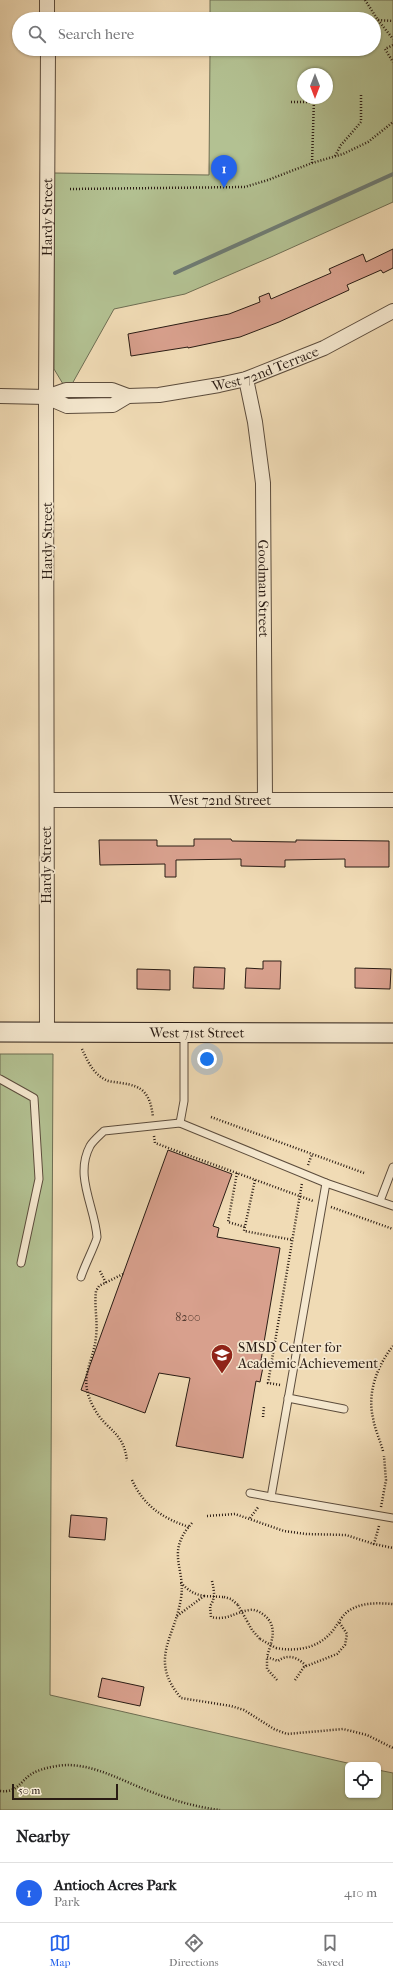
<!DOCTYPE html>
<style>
body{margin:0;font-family:"IM FELL French Canon",serif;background:#f2f2f2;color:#202124}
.controls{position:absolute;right:12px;bottom:12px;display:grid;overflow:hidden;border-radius:6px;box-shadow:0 1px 3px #0004}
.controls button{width:36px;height:36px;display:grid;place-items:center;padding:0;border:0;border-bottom:1px solid #e0e0e0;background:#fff;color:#202124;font:20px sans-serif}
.compass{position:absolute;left:297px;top:68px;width:36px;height:36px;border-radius:50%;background:#fff;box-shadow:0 1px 3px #0004;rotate:180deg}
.scale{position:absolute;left:12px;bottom:10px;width:106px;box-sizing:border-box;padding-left:4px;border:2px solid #2a1c14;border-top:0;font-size:11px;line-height:14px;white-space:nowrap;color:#2a1c14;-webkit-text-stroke:3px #f5e8cf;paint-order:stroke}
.you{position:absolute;left:207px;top:1059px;width:14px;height:14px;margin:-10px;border:3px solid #fff;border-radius:50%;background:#1a73e8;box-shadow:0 0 0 6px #1a73e833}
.badge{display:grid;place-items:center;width:26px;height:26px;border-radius:50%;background:#2563eb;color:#fff;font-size:13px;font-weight:700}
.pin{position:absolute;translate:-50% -33px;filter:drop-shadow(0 1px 2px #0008)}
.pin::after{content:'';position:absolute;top:21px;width:14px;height:12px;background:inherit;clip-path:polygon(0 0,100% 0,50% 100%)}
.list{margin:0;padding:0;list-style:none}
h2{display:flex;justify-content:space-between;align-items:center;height:52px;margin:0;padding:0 16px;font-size:17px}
h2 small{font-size:13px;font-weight:400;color:#757577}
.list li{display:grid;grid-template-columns:26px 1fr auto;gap:12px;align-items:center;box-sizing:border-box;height:60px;padding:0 16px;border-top:1px solid #e0e0e0}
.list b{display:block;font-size:15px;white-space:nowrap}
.list p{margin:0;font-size:13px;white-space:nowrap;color:#757577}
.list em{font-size:13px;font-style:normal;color:#757577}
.icon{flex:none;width:22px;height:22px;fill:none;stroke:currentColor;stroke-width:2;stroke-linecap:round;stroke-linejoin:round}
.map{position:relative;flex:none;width:393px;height:1810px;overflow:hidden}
.search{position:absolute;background:#fff;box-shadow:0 1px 3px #0004;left:12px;right:12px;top:12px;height:44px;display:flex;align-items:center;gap:10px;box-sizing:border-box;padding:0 14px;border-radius:22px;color:#757577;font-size:15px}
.sheet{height:112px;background:#fff}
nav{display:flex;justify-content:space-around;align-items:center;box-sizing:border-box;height:56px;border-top:1px solid #e0e0e0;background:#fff;font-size:11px;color:#757577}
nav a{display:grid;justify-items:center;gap:2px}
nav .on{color:#2563eb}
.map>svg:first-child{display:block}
</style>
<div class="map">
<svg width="393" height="1810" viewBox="0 0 393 1810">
<rect width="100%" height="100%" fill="#f0dbb5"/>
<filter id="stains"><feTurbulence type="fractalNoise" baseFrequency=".005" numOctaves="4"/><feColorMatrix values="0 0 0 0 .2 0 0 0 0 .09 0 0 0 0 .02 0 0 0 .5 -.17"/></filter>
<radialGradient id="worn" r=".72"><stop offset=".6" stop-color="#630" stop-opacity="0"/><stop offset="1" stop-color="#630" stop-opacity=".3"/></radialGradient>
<!-- green -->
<g fill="#b3c192" stroke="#6e6e53" fill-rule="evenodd">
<path d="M210,0H393V202L271,257L185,294L114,309L72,384H63L54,369V173L209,175L210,49H374V19H210ZM303,74H327V98H303Z"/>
<polygon points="0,1054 53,1054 50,1695 356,1765 348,1765 348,1795 378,1795 378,1770 393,1773 393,1810 0,1810"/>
</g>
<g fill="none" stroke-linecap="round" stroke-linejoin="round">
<!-- stream -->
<polyline stroke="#6e7b73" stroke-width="4" points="175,273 393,174"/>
</g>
<!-- building -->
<g fill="#d8a08d" stroke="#2a1c14">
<polygon points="393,249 393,268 383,273 381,270 347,285 349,290 279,322 240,337 188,348 188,347 131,356 128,334 229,314 260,302 259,297 269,293 271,299 331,273 329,269 363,254 366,262"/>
<polygon points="194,839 231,839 232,841 296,842 296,840 389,841 389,867 345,867 345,859 285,860 285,867 241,866 241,859 176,860 176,877 165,877 165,864 100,865 99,840 157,840 157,846 194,846"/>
<polygon points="263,961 281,961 280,989 245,988 246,968 263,969"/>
<polygon points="194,967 225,968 224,989 193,988"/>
<polygon points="355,968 391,969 390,989 355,988"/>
<polygon points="137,969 170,970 170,990 137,989"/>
<polygon points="168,1150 232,1174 213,1226 219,1228 217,1237 280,1248 260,1366 263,1367 260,1382 256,1381 243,1458 176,1446 190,1378 159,1373 145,1413 81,1390"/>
<polygon points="71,1515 107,1518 105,1540 69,1537"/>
<polygon points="102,1678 144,1687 140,1706 98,1697"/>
</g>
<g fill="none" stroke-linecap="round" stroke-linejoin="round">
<!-- lane casing -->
<g stroke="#5c4c3c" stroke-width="9">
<g id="lane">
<polyline points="184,1033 184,1101 180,1123 326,1183"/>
<polyline points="0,1079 34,1098 39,1179 21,1263"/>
<polyline points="380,1201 393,1167"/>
<polyline points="393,1206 326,1183 271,1497 393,1518"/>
<path d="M81,1277C83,1269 97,1241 97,1237C95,1207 74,1176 90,1146C93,1141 100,1135 104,1131L180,1123"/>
<polyline points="288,1398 344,1409"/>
<polyline points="250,1493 271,1497"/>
</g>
</g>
<!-- street casing -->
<g stroke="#5c4c3c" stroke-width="16">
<g id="street">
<polyline points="47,0 47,19"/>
<path id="s1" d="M246,379L255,422L263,483L265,800"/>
<polyline points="0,396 46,397 67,406 113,405 128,396"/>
<path id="s2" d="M46,397L66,390H112L128,396L159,395L219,385L246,379L324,348L393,311"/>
<path id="s3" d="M47,800H393"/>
<path id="s4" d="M47,1032L46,397L48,49"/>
</g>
</g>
<!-- secondary casing -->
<g stroke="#2a1c14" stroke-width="21">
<g id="secondary">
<path id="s5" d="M0,1032L393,1033"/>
</g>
</g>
<!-- path -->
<g stroke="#2a1c14" stroke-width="2.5" stroke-dasharray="1 2" stroke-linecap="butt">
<polyline points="365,0 378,20 393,21"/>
<polyline points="378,20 393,39"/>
<polyline points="393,45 385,49 393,62"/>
<polyline points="291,102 314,102"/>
<polyline points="335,156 341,145 361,122 361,95"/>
<polyline points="312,163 314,99"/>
<polyline points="70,189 245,187 268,180 312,163 343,154 368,142 393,122"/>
<path d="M82,1049C87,1060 93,1074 106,1080C110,1082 116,1082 121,1083C144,1086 150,1094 153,1117"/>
<polyline points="211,1117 364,1173"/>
<polyline points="154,1136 155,1143 313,1201"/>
<polyline points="308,1165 312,1154"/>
<polyline points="237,1173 228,1222 245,1227"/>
<polyline points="255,1180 244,1231 293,1240"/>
<polyline points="331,1207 393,1229"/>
<polyline points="100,1271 106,1283"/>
<path d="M123,1274L99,1286L96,1291C94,1306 98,1322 96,1337C93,1365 77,1378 94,1408C106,1431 124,1431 127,1461"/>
<polyline points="280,1385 268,1383 302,1183"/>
<polyline points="263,1417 264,1406"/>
<path d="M383,1451C380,1440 375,1430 373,1418C367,1393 377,1366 393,1346"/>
<path d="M132,1480C144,1506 162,1518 189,1527"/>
<polyline points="381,1507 386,1480 384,1456"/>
<polyline points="207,1516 235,1514 284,1531 306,1534 346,1535 374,1544"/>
<polyline points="250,1518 259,1506"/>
<path d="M192,1523C165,1553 186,1568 181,1598C175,1638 148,1659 181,1698L231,1706L244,1710L274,1729L287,1734L343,1729L367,1735L393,1748"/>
<polyline points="379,1526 374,1544 393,1548"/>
<path d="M212,1581C214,1590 216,1598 210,1606L211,1617C227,1621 235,1612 250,1610C255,1609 260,1612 264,1615C279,1627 271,1642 267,1657"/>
<polyline points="224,1597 231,1599 238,1605"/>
<path d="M177,1616L204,1596C193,1594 188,1590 180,1582"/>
<polyline points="247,1621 252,1630 260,1639"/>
<path d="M276,1648C298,1652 320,1648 334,1629C339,1622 343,1614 350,1610C363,1602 379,1603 393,1604"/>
<path d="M277,1680L267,1669V1657L278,1661C288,1653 299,1658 306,1666"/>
<polyline points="295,1680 304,1667 337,1654 345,1645 347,1634 339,1622"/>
<path d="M0,1791C18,1793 20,1781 33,1773C43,1768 58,1765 69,1765C96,1766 119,1779 144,1789C168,1799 195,1807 220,1810"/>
</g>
<!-- lane -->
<use href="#lane" stroke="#f5e8cf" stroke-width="7"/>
<!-- street -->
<use href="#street" stroke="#f5e8cf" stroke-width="14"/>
<!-- secondary -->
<use href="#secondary" stroke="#f5e8cf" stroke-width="19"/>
<!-- path-bridge -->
<g stroke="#2a1c14" stroke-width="2.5" stroke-dasharray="1 2" stroke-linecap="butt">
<polyline points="204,1596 224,1597"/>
<polyline points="238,1605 247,1621"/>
<polyline points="260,1639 276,1648"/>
</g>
</g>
<!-- icons -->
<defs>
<g id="school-pin" transform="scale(1.15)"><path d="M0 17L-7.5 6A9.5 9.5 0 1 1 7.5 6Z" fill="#8f2418" stroke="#f5e8cf"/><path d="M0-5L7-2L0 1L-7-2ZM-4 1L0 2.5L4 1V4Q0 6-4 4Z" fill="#fff"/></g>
</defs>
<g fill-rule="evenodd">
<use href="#school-pin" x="222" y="1355"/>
</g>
<g text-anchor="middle" stroke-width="3.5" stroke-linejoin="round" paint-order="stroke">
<!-- number labels -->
<g font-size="12" fill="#563d32">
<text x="188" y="1321">8200</text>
</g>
<!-- street labels -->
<g font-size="14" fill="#2a1c14" stroke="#f5e8cf">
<text dy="5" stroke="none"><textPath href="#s4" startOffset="815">Hardy Street</textPath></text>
<text dy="5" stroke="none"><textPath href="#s2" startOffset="225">West 72nd Terrace</textPath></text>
<text transform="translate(47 541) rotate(-90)" y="5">Hardy Street</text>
<text dy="5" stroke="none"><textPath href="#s1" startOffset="211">Goodman Street</textPath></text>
<text dy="5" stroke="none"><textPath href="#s3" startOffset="173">West 72nd Street</textPath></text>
<text transform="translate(46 865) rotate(-90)" y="5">Hardy Street</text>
<text dy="5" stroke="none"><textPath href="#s5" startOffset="197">West 71st Street</textPath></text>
</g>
<!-- poi labels -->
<g font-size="14" fill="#2a1c14" stroke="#f5e8cf" text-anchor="start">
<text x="238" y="1352">SMSD Center for<tspan x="238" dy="16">Academic Achievement</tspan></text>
</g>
</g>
<rect width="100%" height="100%" filter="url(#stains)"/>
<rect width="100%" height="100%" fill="url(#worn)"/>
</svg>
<div class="controls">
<button><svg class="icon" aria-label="locate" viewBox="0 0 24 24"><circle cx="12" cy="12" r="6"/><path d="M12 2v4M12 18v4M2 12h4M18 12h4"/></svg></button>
</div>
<svg class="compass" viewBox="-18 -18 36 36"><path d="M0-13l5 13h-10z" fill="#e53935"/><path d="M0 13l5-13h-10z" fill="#757577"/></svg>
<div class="scale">50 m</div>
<div class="you"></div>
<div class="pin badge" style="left:224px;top:188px">1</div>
<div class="search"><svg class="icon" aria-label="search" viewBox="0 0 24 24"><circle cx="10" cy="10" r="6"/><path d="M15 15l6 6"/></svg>Search here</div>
</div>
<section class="sheet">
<h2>Nearby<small></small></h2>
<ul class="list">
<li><span class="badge">1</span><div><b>Antioch Acres Park</b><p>Park</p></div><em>410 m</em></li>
</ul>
</section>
<nav>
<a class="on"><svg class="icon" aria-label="map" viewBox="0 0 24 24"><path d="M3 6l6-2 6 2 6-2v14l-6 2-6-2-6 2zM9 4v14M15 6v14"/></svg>Map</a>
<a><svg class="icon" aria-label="directions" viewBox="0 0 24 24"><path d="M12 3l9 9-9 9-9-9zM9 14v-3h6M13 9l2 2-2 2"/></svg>Directions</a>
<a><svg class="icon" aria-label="saved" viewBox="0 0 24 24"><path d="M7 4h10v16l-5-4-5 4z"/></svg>Saved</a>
</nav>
